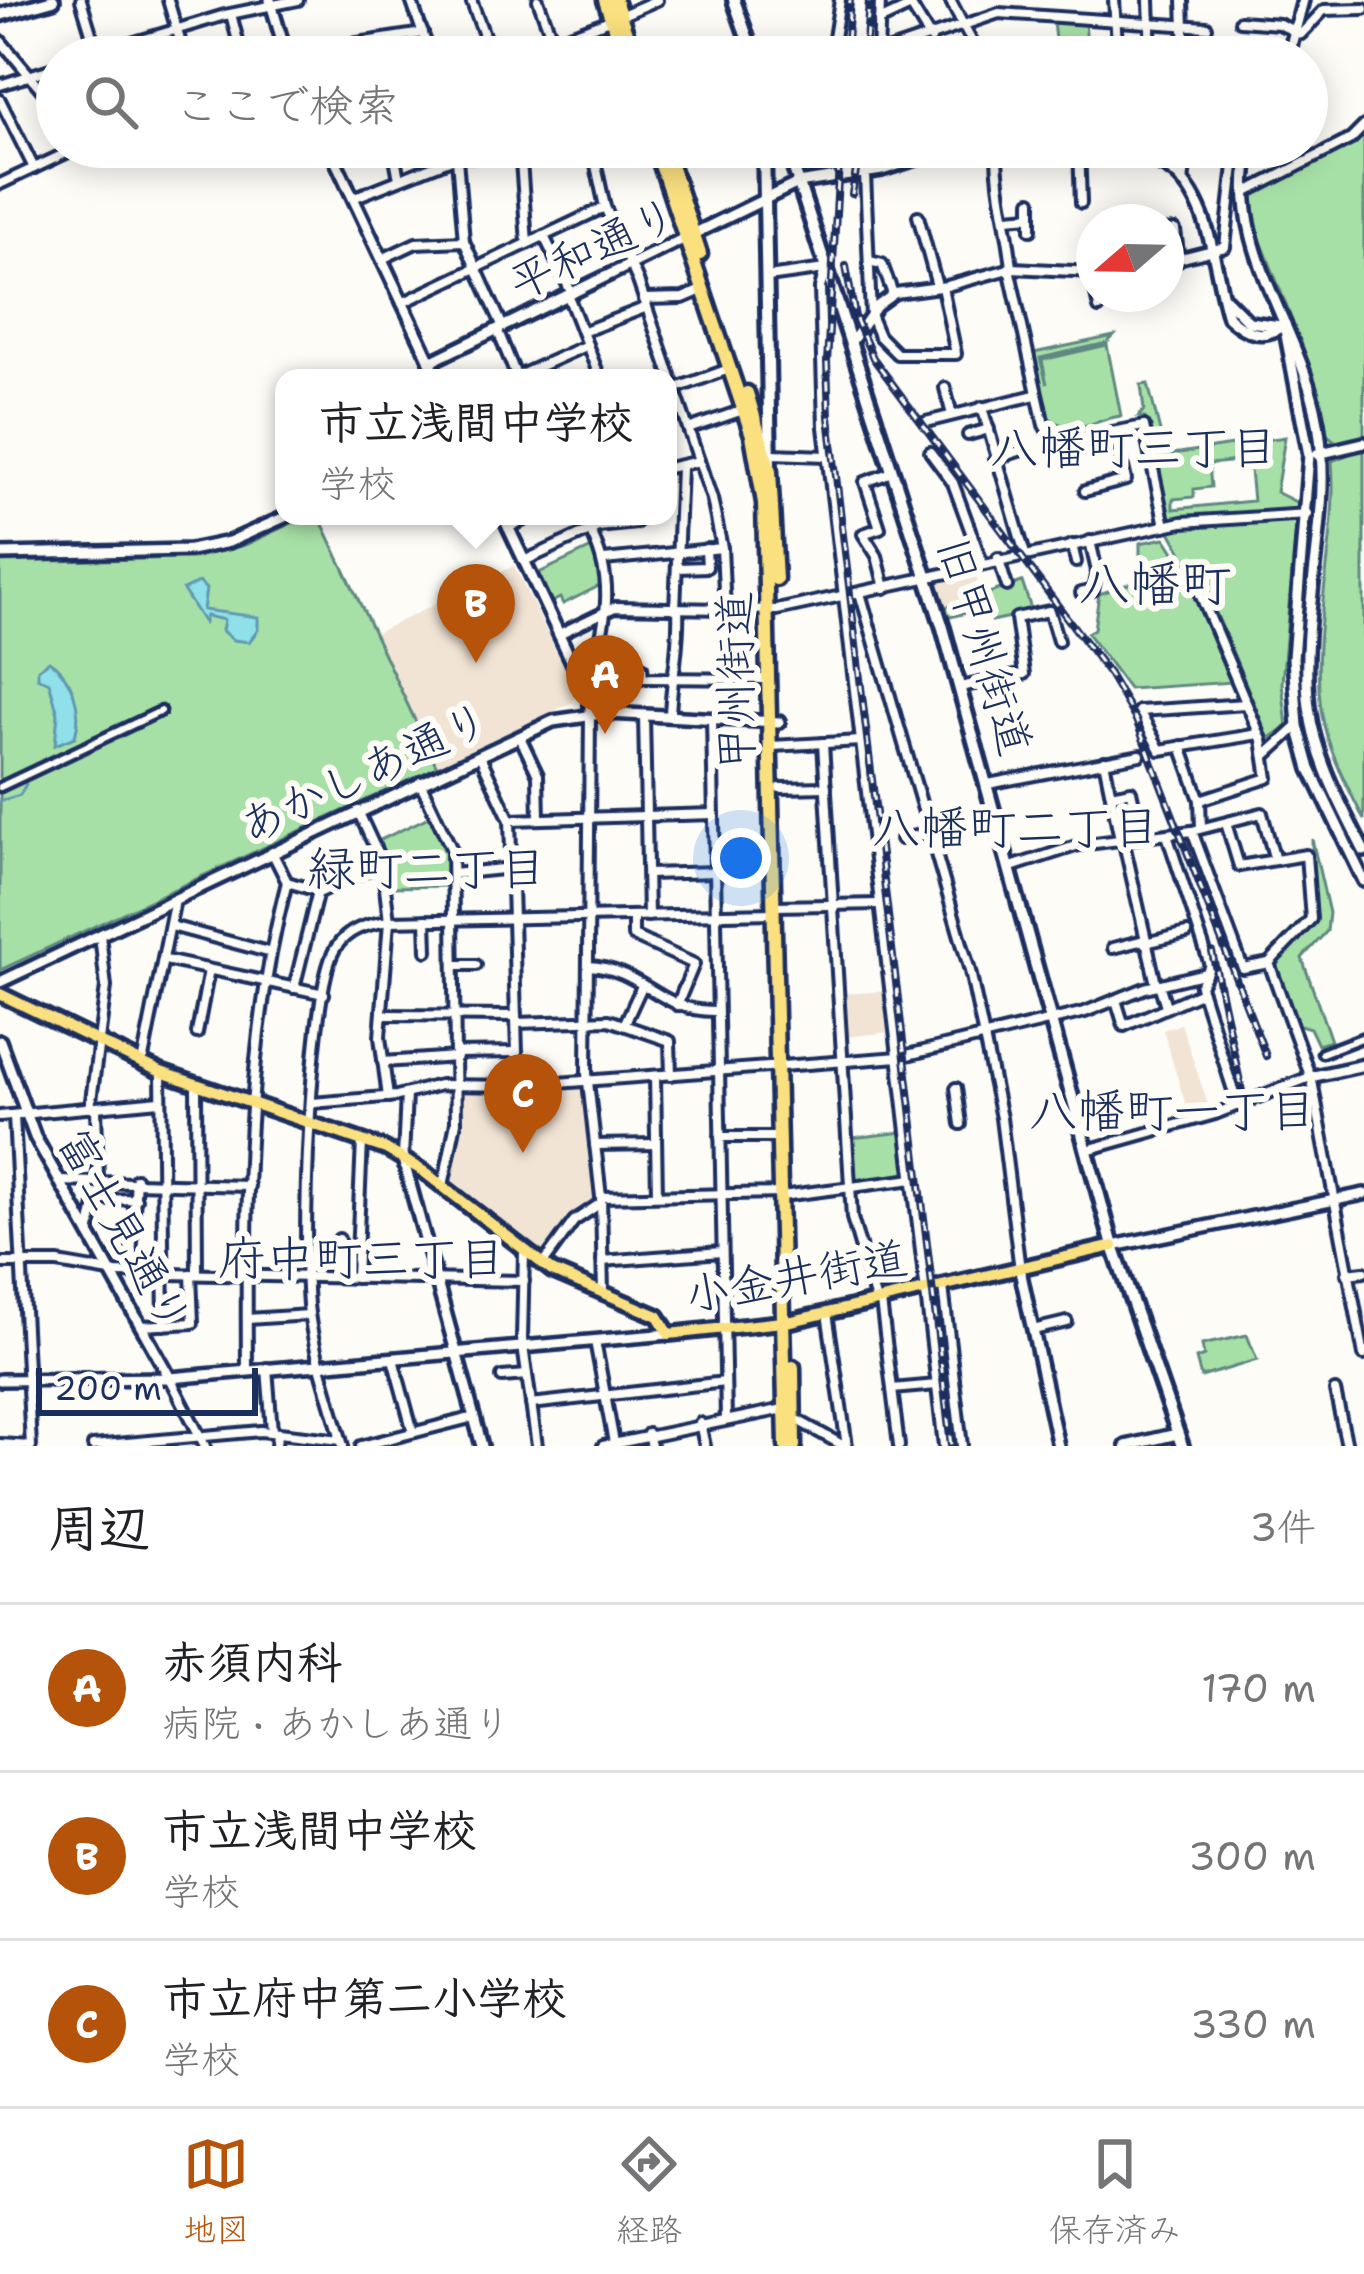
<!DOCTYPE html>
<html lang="ja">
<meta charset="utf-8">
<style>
body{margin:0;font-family:"Shantell Sans","Klee One",sans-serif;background:#f6f6f6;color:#202124}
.compass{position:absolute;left:1076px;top:204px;width:108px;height:108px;border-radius:50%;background:#fff;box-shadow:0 6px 30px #0003;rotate:250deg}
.scale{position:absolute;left:36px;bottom:30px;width:222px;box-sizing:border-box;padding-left:12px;border:6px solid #1b2f5e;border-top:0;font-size:33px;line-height:42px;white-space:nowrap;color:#1b2f5e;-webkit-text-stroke:9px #fdfcf7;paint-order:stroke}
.you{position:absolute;left:741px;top:858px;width:42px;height:42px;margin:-30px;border:9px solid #fff;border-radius:50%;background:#1a73e8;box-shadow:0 0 0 18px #1a73e833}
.badge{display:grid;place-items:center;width:78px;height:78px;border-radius:50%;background:#b45309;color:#fff;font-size:39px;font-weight:700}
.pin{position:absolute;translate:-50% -99px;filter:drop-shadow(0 3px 6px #0008)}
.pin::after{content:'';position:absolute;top:63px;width:42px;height:36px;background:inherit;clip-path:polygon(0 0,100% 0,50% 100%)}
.popup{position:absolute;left:275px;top:369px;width:402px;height:156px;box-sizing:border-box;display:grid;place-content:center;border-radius:24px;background:#fff;filter:drop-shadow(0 3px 9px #0005);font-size:39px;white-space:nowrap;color:#757577}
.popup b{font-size:45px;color:#202124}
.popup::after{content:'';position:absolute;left:50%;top:100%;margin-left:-24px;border:24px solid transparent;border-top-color:#fff}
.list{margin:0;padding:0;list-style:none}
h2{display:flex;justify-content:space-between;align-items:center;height:156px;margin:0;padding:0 48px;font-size:51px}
h2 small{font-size:39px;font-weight:400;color:#757577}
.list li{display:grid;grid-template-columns:78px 1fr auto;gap:36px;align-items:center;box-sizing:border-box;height:168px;padding:0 48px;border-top:3px solid #e0e0e0}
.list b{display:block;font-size:45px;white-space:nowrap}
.list p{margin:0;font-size:39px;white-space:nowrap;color:#757577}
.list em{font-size:39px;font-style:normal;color:#757577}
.icon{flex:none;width:66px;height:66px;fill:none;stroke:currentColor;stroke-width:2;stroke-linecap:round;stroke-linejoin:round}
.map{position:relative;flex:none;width:1364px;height:1446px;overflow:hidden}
.search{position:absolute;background:#fff;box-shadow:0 6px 30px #0003;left:36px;right:36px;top:36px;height:132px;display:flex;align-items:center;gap:30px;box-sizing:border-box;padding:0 42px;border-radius:66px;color:#757577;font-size:45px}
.sheet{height:660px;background:#fff}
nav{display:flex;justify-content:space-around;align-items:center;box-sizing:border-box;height:168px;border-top:3px solid #e0e0e0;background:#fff;font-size:33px;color:#757577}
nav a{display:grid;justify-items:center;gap:6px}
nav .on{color:#b45309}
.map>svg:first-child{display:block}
</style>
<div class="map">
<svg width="1364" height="1446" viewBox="0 0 1364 1446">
<rect width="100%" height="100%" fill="#fdfcf7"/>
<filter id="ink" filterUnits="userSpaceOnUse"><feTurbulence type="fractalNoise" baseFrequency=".00833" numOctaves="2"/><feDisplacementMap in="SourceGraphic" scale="24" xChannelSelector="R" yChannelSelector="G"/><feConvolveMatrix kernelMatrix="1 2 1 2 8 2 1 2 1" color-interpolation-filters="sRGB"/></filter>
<g filter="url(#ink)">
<!-- built -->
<g fill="#f1e4d5">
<polygon points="514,566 577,693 573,702 437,767 376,633"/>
<polygon points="973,569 983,596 944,608 935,581"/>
<polygon points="887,991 892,1032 845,1037 842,994"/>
<polygon points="1181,1024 1211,1113 1190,1119 1163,1030"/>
<polygon points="582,1084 597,1198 539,1255 448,1185 461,1091 517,1093"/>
</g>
<!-- green -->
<g fill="#a7e0a6" stroke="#618882" stroke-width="3" fill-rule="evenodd">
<polygon points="1053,22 1085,23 1088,55 1057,57"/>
<polygon points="1364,131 1364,435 1340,445 1326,434 1311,369 1256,228 1252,195 1345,147"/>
<path d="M1114,336L1107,343L1040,358L1047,384L1042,360L1107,345L1121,416C1093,419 1077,439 1048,417L1034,353Z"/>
<path d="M1148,384L1166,455L1285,437L1276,492L1298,503L1297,512L1167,521L1145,418L1138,417L1144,410L1141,385ZM1249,460L1253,501L1173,509V499L1194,497V489L1211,487L1209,464Z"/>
<path d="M1364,448V820C1348,787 1328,751 1322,715C1308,632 1339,545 1332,461Z"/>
<polygon points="307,516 319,516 437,767 0,970 0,562 193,558 245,545"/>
<polygon points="1297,516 1282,683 1287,726 1269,739 1217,615 1168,528"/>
<polygon points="1165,538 1188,574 1234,682 1129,689 1087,633 1094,629 1099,594 1140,580 1140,543"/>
<polygon points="594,547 603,584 563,604 560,598 550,603 537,574"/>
<polygon points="1022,582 1032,612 992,621 988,607 947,618 944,608"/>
<polygon points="433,815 449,850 450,886 391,887 376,842"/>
<polygon points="1312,839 1329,913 1327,931 1302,958 1331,1041 1318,1045 1310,1028 1293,1023 1271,962 1313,922"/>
<polygon points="904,1132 906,1175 854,1180 851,1138"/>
<polygon points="1247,1335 1257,1360 1201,1377 1196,1359 1204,1356 1202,1345"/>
</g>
<!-- water -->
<g fill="#8fe0e9" stroke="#6199b1" stroke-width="3">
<polygon points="199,582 206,589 203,610 258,617 258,630 249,642 233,640 222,631 224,620 206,616 204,623 183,590"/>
<path d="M49,661C73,677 83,710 75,737L55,745L58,714L49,682L38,678V669Z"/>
</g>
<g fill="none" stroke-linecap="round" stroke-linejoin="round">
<!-- stream -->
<polyline stroke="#6199b1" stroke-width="3" points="0,801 20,795 26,784"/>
<!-- pedestrian casing -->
<g stroke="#1b2f5e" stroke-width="15">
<g id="pedestrian">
<polyline points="0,787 161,711"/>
<polyline points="1322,1053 1364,1037"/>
</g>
</g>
<!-- minor casing -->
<g stroke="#1b2f5e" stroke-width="16">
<g id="minor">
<polyline points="81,0 98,56"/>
<polyline points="168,0 185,57"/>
<polyline points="411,0 431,57"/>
<polyline points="471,0 492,57"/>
<polyline points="538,0 559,57"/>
<polyline points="950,0 980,57"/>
<polyline points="1114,0 1118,57"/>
<polyline points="1149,0 1151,57"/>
<polyline points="1183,0 1185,57"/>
<polyline points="231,14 242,57"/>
<polyline points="620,16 657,0"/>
<polyline points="879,21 911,6 931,39"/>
<polyline points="1240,21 1279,24 1301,34 1324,10 1364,9"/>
<polyline points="0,40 57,108"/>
<polyline points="878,54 999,13 1207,27"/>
<polyline points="85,57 225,15 298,0"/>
<polyline points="267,57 423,33"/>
<polyline points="511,57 610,20"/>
<polyline points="831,57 840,0"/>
<polyline points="878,57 880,0"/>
<polyline points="0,85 57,67"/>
<polyline points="0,100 34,168"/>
<polyline points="393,147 399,179"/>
<polyline points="456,147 464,241 503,327"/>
<polyline points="500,147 501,159"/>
<polyline points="592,147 605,207 638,281 712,499 722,548 725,611"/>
<polyline points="876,147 878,171"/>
<path d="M997,147C996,188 1008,226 1012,268"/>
<polyline points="1079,147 1081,203"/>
<polyline points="367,150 377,147"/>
<polyline points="521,161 527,243"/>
<polyline points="865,174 871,317 879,336 897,354 956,354 942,287"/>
<polyline points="1183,183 1187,147"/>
<polyline points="0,184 79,147"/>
<polyline points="1245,193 1351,139 1364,126"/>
<polyline points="353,198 459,156 658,158 738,147"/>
<polyline points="1031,201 1031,230"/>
<polyline points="918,216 937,286"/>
<polyline points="1007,218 1031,216"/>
<polyline points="1166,231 1175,230 1179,260"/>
<polyline points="544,236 572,294"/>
<polyline points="382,259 416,243 464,241"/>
<polyline points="869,261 882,264 893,294"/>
<polyline points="1166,262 1225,247 1236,147"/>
<polyline points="1009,268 1044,425 1048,432 1085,437 1144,426 1165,526"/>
<polyline points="768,277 825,269 820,288 824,427 944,1446"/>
<polyline points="1096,294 1099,308"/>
<polyline points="568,296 600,378"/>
<polyline points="644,299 683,298 704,289"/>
<polyline points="402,303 605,207"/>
<polyline points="497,329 517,378"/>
<polyline points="582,332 647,307"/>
<polyline points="850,344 877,306 895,293 947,286 1012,268 1094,272"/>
<polyline points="514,378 587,345"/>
<polyline points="945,388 952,415"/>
<polyline points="674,389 729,369"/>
<polyline points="982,407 1025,554"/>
<polyline points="926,422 1035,395"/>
<polyline points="688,429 743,410"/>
<polyline points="968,435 989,429"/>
<polyline points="930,452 953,483 982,562"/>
<polyline points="772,454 827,456"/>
<polyline points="995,459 1022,450"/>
<polyline points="668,468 699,461"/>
<polyline points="1085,491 1126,480 1115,432"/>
<polyline points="508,528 532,516"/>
<polyline points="1072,545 1076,562"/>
<polyline points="998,558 1007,586"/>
<polyline points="604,560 722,548"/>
<polyline points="524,561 598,527 636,523 636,516"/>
<polyline points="678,568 707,567 706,549"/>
<polyline points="1191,573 1262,740 1268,778 1200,800"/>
<polyline points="885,588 877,556 863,534 880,528 865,482 892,472"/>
<polyline points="860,593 970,971 1001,1118 1020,1270"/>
<polyline points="1081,593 1093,590 1097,571 1090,541"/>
<polyline points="675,609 681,468"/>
<polyline points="559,634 615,607 777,610 1182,522 1308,514"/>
<path d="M576,671L594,662C611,608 613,566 582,516"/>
<polyline points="960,687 1024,674 1016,618 1049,611 1058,641"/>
<polyline points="1246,704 1139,711 1160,750 1259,734"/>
<polyline points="608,713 611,665 642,667 643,678 769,679"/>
<polyline points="590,715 587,1073 601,1197 603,1293"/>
<polyline points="644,715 648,916"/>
<path d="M670,716C671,680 680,646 678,609"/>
<polyline points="712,719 726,1419"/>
<polyline points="520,737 538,775 539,818"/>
<polyline points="823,743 852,1218 876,1301"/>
<polyline points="772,746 861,741"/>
<polyline points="1181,746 1200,800 1201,828"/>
<polyline points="480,756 510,820 518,1086"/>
<polyline points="1265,756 1298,726"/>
<polyline points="1104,761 1120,839"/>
<polyline points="420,782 452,850 456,1122 443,1186"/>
<polyline points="988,784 1140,755"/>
<polyline points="780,788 826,787"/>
<polyline points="1111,795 1131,791 1136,813"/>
<polyline points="358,811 382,863 389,921 380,1037 388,1097"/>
<polyline points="510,820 714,814"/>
<polyline points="1226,823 1239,866 1306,855 1311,919 1269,963"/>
<polyline points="1192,831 1262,813 1274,857"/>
<polyline points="1167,835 1210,965 1200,986 1238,1106"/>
<polyline points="901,839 930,833"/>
<polyline points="1123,839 1156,984"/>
<polyline points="1011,867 1079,845 1192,831 1243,968 1269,963 1312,1081 1364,1355"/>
<polyline points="453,874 512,868"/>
<polyline points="648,874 715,872"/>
<polyline points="287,882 321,892 382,863"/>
<polyline points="776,906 880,904"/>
<polyline points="633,916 633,936 694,964 677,1005"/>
<polyline points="426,920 427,951"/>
<polyline points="171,926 268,952"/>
<polyline points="1145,943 1187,933"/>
<polyline points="1113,948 1144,940"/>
<polyline points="165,960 324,994"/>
<polyline points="455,965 476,965"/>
<path d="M588,966C643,968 659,1013 717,1011"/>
<polyline points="1159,984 1166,1006"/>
<polyline points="294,988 318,891"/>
<polyline points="1116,1000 1124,1026 1202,992"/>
<polyline points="383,1015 516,1016"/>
<polyline points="517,1023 609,1020 670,1041 671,1075"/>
<polyline points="625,1023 642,986"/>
<polyline points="197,1033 209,970"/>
<polyline points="457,1053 517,1052"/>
<polyline points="383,1062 457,1057"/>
<polyline points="142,1063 175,899"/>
<polyline points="161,1072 164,1325"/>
<polyline points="655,1076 657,1195"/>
<polyline points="196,1085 197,1274"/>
<polyline points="956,1088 961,1124"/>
<polyline points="312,1103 397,1096 440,1085 518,1086 899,1057 1085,1012 1145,988 1206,973"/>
<polyline points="90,1108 106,987 100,935"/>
<polyline points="96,1108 98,1180"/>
<polyline points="0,1116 160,1101"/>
<polyline points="14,1116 31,1446"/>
<polyline points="720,1137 779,1137"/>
<polyline points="595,1145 656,1144"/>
<polyline points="1087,1150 1215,1114 1310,1077"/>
<polyline points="403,1158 406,1094"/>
<polyline points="59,1181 249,1186"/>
<polyline points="782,1196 913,1179"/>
<polyline points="601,1197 780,1193"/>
<polyline points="89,1234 96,1200 136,1199"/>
<polyline points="524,1252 522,1339 537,1446"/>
<polyline points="602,1261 722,1252"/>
<polyline points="0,1263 58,1263 116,1273 524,1281"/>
<polyline points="542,1265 574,1221 601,1203"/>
<polyline points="130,1273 136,1179"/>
<polyline points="1347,1274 1364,1272"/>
<polyline points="337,1277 339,1239"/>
<polyline points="356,1278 362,1141"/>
<polyline points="943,1287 962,1446"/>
<polyline points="881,1302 892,1389"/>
<polyline points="827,1313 847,1446"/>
<polyline points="247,1319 309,1315"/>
<polyline points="142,1326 193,1323 191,1274"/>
<polyline points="1033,1330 1067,1322"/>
<polyline points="595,1341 614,1443"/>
<polyline points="393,1359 413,1432"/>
<polyline points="267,1368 272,1431"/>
<path d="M247,1370C246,1205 245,1042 287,882L272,852"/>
<polyline points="502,1377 527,1375"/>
<polyline points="170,1378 205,1446"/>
<polyline points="1335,1391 1347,1446"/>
<polyline points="531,1404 725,1382"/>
<polyline points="700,1423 705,1446"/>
<polyline points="648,1434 651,1446"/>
<polyline points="0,1444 30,1446"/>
<polyline points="93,1446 261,1431 341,1440"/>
<polyline points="276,1446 277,1433"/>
<path d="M343,1446C331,1402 315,1358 309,1313C301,1257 309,991 335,949C347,929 367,924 389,921L774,913"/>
<polyline points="361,1446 474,1417"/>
<polyline points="603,1446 779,1410 844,1446"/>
<polyline points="899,1446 892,1389 937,1385"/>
</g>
</g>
<!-- tertiary casing -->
<g stroke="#1b2f5e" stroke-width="18">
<g id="tertiary">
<polyline points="270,0 287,57"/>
<polyline points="1288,57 1303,0"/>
<polyline points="329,147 438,378"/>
<path d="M1116,147C1133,154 1153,159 1169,169C1212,198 1214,273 1228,317C1247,335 1265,340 1285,324"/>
<path d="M1250,147C1227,241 1294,319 1315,408C1338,507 1297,608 1309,707C1315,759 1341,805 1364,851"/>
<polyline points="1226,299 1249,322 1281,326"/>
<polyline points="1285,330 1309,455 1293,658 1298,726 1310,769 1364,881"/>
<polyline points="430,362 798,183 882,170 955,147"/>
<polyline points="1317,454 1364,443"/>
<polyline points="503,516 590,700 590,714"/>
<polyline points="0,554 190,550 229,542 287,516"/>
<polyline points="0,982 553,721 608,713 779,722"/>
<polyline points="0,1041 35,1137 170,1378"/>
<polyline points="1310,1077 1364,1065"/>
<polyline points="403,1159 482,1446"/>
<polyline points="1113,1246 1364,1194"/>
<polyline points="1020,1270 1058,1446"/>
<polyline points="0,1380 170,1378 669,1334"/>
<polyline points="1126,1446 1177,1434"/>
</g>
</g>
<!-- secondary casing -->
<g stroke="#1b2f5e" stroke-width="20">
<g id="secondary">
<polyline points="734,0 754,57"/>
<polyline points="0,15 53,0"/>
<polyline points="764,147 770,467"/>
<polyline points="787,147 943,628 1113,1246 1182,1446"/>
</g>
</g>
<!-- primary casing -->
<g stroke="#1b2f5e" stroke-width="20">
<polyline id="primary" points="0,994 161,1072 386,1149 423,1171 552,1271 658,1316 669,1334 792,1321 1113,1246"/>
</g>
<!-- trunk casing -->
<g stroke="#1b2f5e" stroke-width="21">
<g id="trunk">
<polyline points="605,0 624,57"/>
<polyline points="615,0 634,57"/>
<polyline points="655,147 752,435 764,503 786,1446"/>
<polyline points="665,147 700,254"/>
<polyline points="747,393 770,471 776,579"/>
<polyline points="793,1367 794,1446"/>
</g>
</g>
<!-- pedestrian -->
<use href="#pedestrian" stroke="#fdfcf7" stroke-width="6"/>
<!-- minor -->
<use href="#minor" stroke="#fdfcf7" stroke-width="8"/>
<!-- tertiary -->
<use href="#tertiary" stroke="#fdfcf7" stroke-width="9"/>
<!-- secondary -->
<use href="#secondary" stroke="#fdfcf7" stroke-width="10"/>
<!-- primary -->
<use href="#primary" stroke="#fbe080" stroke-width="10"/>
<!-- trunk -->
<use href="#trunk" stroke="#fbe080" stroke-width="12"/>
<!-- rail casing -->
<g stroke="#1b2f5e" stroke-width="8">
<g id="rail">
<polyline points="846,57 850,0"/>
<polyline points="865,57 869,0"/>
<polyline points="840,147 827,362 829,417 951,1446"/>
<polyline points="852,194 860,147"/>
<polyline points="846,266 855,317 873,358 1109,674 1136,720 1266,1056"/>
<polyline points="1212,952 1244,1100"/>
</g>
</g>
<!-- rail -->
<use href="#rail" stroke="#fdfcf7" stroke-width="3" stroke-dasharray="9" stroke-linecap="butt"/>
</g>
</g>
<g text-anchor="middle" stroke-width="12" stroke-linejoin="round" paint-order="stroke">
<!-- street labels -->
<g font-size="45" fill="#1b2f5e" stroke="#fdfcf7">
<text transform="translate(593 248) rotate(-25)" y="16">平和通り</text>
<text transform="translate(985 646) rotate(73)" y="16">旧甲州街道</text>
<text transform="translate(735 681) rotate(-91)" y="16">甲州街道</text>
<text transform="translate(364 772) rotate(-25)" y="16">あかしあ通り</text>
<text transform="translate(125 1230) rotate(61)" y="16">富士見通り</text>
<text transform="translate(796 1276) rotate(-10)" y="16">小金井街道</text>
</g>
<!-- neighbourhood labels -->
<g font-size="48" fill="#1b2f5e" stroke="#fdfcf7">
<text x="1134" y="464">八幡町三丁目</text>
<text x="1016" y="844">八幡町二丁目</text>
<text x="427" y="885">緑町二丁目</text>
<text x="1173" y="1127">八幡町一丁目</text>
<text x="362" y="1275">府中町三丁目</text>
</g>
<!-- quarter labels -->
<g font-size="51" fill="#1b2f5e" stroke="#fdfcf7">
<text x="1155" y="601">八幡町</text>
</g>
</g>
</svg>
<svg class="compass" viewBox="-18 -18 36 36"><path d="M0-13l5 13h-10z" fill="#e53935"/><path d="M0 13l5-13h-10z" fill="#757577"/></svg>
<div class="scale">200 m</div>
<div class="you"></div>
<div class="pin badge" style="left:605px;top:734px">A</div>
<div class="pin badge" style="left:476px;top:663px">B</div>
<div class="popup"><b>市立浅間中学校</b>学校</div>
<div class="pin badge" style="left:523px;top:1153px">C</div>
<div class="search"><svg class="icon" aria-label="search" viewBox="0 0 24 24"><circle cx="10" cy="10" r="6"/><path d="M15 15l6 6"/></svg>ここで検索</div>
</div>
<section class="sheet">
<h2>周辺<small>3件</small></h2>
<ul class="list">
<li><span class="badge">A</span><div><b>赤須内科</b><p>病院 · あかしあ通り</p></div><em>170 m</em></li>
<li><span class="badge">B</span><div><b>市立浅間中学校</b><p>学校</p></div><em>300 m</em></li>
<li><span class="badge">C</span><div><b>市立府中第二小学校</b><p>学校</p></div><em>330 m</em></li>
</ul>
</section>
<nav>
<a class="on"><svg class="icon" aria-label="map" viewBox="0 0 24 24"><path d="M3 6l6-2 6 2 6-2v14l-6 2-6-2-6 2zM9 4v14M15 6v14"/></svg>地図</a>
<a><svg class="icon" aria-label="directions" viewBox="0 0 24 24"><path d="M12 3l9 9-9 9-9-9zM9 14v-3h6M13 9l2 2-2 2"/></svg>経路</a>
<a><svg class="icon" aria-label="saved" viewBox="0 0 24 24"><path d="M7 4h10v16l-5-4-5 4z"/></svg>保存済み</a>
</nav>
